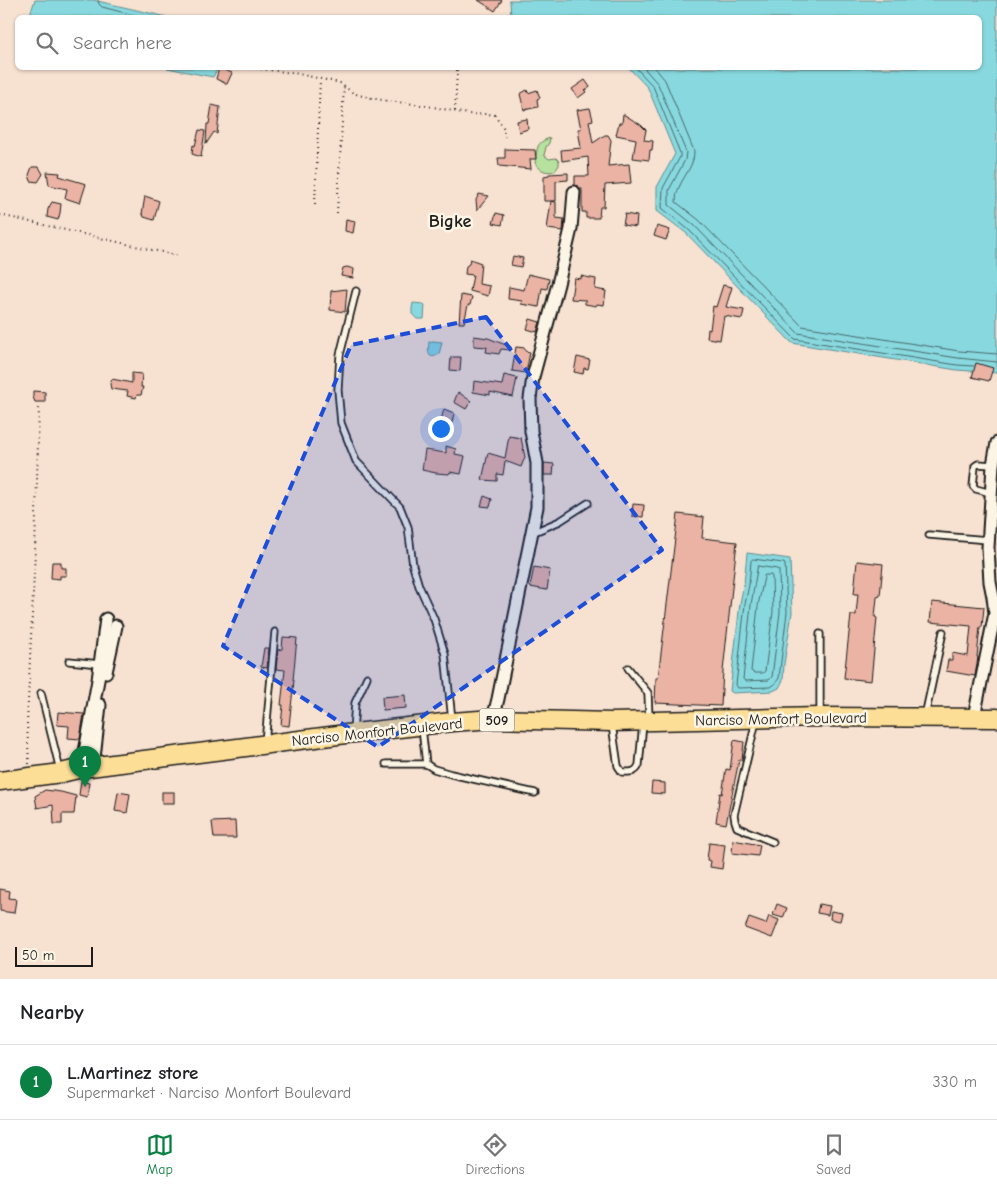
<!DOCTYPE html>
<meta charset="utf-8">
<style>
body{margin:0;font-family:"Comic Neue",sans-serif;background:#f6f6f6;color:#202124}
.scale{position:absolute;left:15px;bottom:12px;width:78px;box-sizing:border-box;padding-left:5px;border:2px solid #1c1c1c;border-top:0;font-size:14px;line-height:18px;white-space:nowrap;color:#1c1c1c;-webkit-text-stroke:4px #fcf5e5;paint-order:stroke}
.you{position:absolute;left:440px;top:428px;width:18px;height:18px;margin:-12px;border:4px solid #fff;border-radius:50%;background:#1a73e8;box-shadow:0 0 0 8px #1a73e833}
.badge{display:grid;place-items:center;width:32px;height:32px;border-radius:50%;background:#0b8043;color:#fff;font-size:16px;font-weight:700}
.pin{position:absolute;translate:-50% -41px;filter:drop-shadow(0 1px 2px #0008)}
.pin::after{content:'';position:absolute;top:26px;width:18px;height:15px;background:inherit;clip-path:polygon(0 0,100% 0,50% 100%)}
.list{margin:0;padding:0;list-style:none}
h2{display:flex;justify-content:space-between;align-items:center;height:65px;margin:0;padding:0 20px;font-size:21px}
h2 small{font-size:16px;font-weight:400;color:#757577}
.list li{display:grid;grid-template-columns:32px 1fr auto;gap:15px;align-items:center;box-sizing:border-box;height:75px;padding:0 20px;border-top:1px solid #e0e0e0}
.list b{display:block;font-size:19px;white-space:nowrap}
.list p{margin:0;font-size:16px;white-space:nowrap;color:#757577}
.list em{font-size:16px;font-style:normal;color:#757577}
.icon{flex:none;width:28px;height:28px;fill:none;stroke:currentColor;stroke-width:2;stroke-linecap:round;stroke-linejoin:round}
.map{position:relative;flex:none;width:997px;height:979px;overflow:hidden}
.search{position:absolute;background:#fff;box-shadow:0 1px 4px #0004;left:15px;right:15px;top:15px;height:55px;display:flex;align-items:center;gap:12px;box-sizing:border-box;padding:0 18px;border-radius:8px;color:#757577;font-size:19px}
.sheet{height:140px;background:#fff}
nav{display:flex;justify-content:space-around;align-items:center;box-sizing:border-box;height:70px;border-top:1px solid #e0e0e0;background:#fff;font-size:14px;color:#757577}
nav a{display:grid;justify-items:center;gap:2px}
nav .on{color:#0b8043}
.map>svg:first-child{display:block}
</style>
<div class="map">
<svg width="997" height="979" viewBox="0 0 997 979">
<rect width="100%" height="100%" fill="#f7e1d1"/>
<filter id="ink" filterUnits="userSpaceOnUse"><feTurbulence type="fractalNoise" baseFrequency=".02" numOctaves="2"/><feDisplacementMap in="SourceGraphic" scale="10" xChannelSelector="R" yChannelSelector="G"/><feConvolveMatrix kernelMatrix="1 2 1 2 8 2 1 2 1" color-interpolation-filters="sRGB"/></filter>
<g filter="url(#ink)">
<!-- green -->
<path fill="#b6e19f" stroke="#697e5e" d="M550,138L549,143L546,147L544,155L549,159L556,158L559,161V165L555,171C546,173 541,171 535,163C538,150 534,143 550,138Z"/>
<!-- water -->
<g fill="#88d9df" stroke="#5d8d91">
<polygon points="35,0 93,0 167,17 29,17"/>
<polygon points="509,0 997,0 997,373 957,370 792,343 686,233 657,211 657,187 675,154 648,88 629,68 980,68 980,18 511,18 510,1"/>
<polygon points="167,68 218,68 213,77"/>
<polygon points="413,303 423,304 425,305 424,319 417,319 412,314 412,308"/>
<path d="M433,341L442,342L439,354C427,362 428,350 429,342Z"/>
<polygon points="747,553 790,559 792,613 784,664 783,680 779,688 773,691 733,693 730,691 740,603 744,584"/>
</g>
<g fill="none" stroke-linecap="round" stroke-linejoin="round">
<!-- shore -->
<g stroke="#47686a" stroke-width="1">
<polyline points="98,0 99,4 102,7 145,18"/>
<polyline points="636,68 653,86 680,153 680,157 663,188 662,208 689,230 795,339 957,365 974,366"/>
<polyline points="644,68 658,84 686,152 685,160 669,190 669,205 694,225 798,333 958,358 997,362"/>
<path d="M655,68L665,80L694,151C695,170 675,182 676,202L699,220L802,326L959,351L997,354"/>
<polygon points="753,559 783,563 785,564 787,612 779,678 775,684 771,687 738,688 736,685 745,604 749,585 751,561"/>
<polygon points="758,566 777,569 779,570 780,612 772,677 769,680 745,681 743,679 751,605"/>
<polygon points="765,575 771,575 772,577 773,612 765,671 763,673 754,673 751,671 758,606 764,577"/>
</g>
</g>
<!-- building -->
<g fill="#ebb3a3" stroke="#1c1c1c">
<polygon points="478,0 502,0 495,11"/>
<polygon points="219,68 232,73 227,84 216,79"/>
<polygon points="585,80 590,87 585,91 586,92 578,98 572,89"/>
<polygon points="527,90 528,93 537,90 540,98 537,99 538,107 524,110 520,94"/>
<polygon points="212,105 220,107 217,134 214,132 206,144 207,124 209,124"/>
<polygon points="590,108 593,120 589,121 593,143 605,135 608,135 611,140 608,166 629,164 631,183 605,185 604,207 600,207 599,218 586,218 586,212 582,212 582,189 575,185 575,176 589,176 588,157 562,161 561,150 581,148 578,129 581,129 577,110"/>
<polygon points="623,114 641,125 646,130 644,140 653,141 652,150 650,150 649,160 633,158 636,139 616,135 619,123 622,123"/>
<polygon points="527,119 528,129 519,132 517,121"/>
<polygon points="199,130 205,131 201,157 192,154 193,145 195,146"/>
<polygon points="505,149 535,150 536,159 530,159 531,169 499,166 498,158 505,158"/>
<polygon points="32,167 39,167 43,174 38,182 31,181 29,175"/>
<polygon points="47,172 60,173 59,176 86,184 80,203 65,198 67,189 49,185"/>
<polygon points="568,173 568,180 556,181 556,201 544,201 544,176 549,175 549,174"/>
<polygon points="479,194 489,196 477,210 476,200"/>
<polygon points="145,196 159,201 154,220 144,217 143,214 142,214"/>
<polygon points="551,201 556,202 556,218 564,219 563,231 547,229"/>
<polygon points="52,202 61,204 60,213 58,220 47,217 48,209"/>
<polygon points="496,213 504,215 502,225 493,223"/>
<polygon points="625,214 637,216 636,227 623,225"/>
<polygon points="346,219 355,221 353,233 345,231"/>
<polygon points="657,226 670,230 666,240 654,236"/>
<polygon points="513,256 523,258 521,267 511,265"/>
<polygon points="470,259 481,263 479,284 490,286 488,296 470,291 473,275 465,274 466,266 469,264"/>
<polygon points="347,267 354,269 353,278 341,276 343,268"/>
<polygon points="528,274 549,279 547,289 542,288 539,307 521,304 522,301 508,299 509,287 524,290"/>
<polygon points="581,276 596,279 595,289 606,291 604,305 597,304 596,306 585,304 585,300 571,299 574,278 581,279"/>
<polygon points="723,285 732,287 726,307 744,310 742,319 724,316 720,340 707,338 708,329 710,330 713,306 716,307"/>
<polygon points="347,289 345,312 330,310 331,291"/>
<polygon points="461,295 472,297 470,305 468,305 464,323 459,323"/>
<polygon points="530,319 540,322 537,332 527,329"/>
<polygon points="474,336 488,338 511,347 510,350 501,349 499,354 486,352 487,347 474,346"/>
<polygon points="516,347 525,348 525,351 530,352 526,373 512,371"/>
<polygon points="451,357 461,357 460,371 450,370"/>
<polygon points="577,357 590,360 588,369 584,368 583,374 574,372"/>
<polygon points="976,363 993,368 989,381 972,377"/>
<polygon points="132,373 142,374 141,387 143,387 141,395 137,395 136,398 127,396 128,391 111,389 110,384 112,379 132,383"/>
<polygon points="504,375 517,378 513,397 490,392 490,395 473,392 474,381 502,385"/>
<polygon points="33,391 45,392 45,402 35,402 33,397"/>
<polygon points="458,392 471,401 466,409 454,402"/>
<polygon points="444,409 454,413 452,423 441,420"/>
<polygon points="509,436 521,438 525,457 521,467 505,461 503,475 497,474 497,481 482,480 488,453 505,458"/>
<polygon points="446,446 456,449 455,454 465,456 461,474 450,472 449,474 436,473 422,470 425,450 446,453"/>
<polygon points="544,463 554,464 553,475 544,475"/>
<polygon points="484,496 492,499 490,507 481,506"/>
<polygon points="633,504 644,505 643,517 632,516"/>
<polygon points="678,514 704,517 702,538 737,542 723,671 721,706 655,703 656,678 658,678"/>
<polygon points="857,561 883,564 880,596 877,597 875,617 877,618 871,681 844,678 851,615 856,615 858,594 854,594"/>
<polygon points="52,562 61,562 61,568 66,568 66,576 60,576 60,579 51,578"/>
<polygon points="534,567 550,570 547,590 530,587"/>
<polygon points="932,602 984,607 982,627 980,627 977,657 978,657 975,676 946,671 948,660 952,660 952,653 968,656 971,626 930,622"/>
<polygon points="283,637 297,638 293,680 294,680 289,726 281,725 283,705 281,705 285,670 276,669 278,650 282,649"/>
<polygon points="264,648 269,648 267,668 261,667"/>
<polygon points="405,695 406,708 383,710 382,697"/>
<polygon points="58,712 84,714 80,739 68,738 69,726 57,725"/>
<polygon points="734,740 744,742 742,760 739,760 726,824 716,822 720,793 722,794 726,769 730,770"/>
<polygon points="81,781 89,783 87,797 79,795"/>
<polygon points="652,782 665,783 665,794 651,793"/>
<polygon points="45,790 61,792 76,796 74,814 62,814 62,824 54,824 53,805 37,808 35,796"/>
<polygon points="118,792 130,794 127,813 115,811"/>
<rect x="162" y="792" width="12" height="11"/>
<polygon points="235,821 236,838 214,838 212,822"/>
<polygon points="733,840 760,845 758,856 732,853"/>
<polygon points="709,843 725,845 722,869 710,867 711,861 707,860"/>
<polygon points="0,889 10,891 9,898 16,899 14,913 0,911"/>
<polygon points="777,904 787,908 783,918 773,915"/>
<polygon points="819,904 830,906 828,915 817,913"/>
<polygon points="831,911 842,913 840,921 830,919"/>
<polygon points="769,916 779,920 772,938 745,928 749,918 766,924"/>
</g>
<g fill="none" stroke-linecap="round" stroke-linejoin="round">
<!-- lane casing -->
<g stroke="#1c1c1c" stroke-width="9">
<g id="lane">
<polyline points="356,291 340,355 338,390 341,423 356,461 400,507 408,527 413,566 419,586 434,619 445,654 452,720"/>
<polyline points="991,493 976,489 973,486 975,466 978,464 993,465"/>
<polyline points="532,533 560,521 588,503"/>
<polyline points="929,535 988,540"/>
<polyline points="69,661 100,664"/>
<polyline points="628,668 648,693 649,719"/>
<polyline points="41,693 60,770"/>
<polyline points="820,715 820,634"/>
<polyline points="925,716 943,632"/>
<polyline points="756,721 734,815 735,821 737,827 773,842"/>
<path d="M612,725L618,766L622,772C630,772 636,773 639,765L643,723"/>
<polyline points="422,728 426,764 434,769 451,774 535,793"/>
<polyline points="353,731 355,703 367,677"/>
<polyline points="265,743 275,632"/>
<polyline points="386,764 426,764"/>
</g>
</g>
<!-- street casing -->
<g stroke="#1c1c1c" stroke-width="15">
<g id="street">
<polyline points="106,672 116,626"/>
<polyline points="974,717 995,613 993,597 990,582 988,548 993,465 997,443"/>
<polyline points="493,719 498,699 537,507 537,463 531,431 530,399 533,377 558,284 571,229 574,192"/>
<polyline points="93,767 100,705"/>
<polyline points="82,768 98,680 106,619"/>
</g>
</g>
<!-- primary casing -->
<g stroke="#1c1c1c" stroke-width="21">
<polyline id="primary" points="0,781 61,773 82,768 346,734 452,722 493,719 612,722 820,717 997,718"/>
</g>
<!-- path -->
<g stroke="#1c1c1c" stroke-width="2" stroke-dasharray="1 4" stroke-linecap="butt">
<path d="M251,68L294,73L340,83C346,86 349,92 356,94C381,102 407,102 433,107C444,109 456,112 468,114C477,115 486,113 495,115L503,127L505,137"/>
<polyline points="455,111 457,70"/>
<polyline points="315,204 320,79"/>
<polyline points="337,213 344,86"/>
<polyline points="0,215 179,256"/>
<polyline points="29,764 27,723 35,551 39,407"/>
</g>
<!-- lane -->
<use href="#lane" stroke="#fcf5e5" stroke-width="5.5"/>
<!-- street -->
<use href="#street" stroke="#fcf5e5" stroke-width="11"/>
<!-- primary -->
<use href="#primary" stroke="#fdde96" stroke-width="18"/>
</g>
</g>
<!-- marked area -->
<path fill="#1d4ed8" fill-opacity="0.2" stroke="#1d4ed8" stroke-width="4" stroke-dasharray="10 6" stroke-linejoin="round" d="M486,317L662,550L378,747L223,646L351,345Z"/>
<g text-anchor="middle" stroke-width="5" stroke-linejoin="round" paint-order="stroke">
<!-- shield labels -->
<rect fill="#fcf5e5" stroke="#5f5d58" stroke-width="1" x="479.5" y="708.5" width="35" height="23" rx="4"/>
<g font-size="14" font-weight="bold" fill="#1c1c1c">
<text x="497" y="725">509</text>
</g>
<!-- street labels -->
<g font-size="15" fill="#1c1c1c" stroke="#fcf5e5">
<text transform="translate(781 719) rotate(-1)" y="5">Narciso Monfort Boulevard</text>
<text transform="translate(377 732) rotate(-6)" y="5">Narciso Monfort Boulevard</text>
</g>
<!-- quarter labels -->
<g font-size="18" font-weight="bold" fill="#1c1c1c" stroke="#fcf5e5">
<text x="450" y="227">Bigke</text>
</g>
</g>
</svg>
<div class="scale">50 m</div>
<div class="you"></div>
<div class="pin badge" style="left:85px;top:787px">1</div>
<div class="search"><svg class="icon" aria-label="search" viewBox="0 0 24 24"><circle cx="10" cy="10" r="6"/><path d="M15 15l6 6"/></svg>Search here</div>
</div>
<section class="sheet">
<h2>Nearby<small></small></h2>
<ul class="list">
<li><span class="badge">1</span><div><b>L.Martinez store</b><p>Supermarket · Narciso Monfort Boulevard</p></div><em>330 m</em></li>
</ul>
</section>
<nav>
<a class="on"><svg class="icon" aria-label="map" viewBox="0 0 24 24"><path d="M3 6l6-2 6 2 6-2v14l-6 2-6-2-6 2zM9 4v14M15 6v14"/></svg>Map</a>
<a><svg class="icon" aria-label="directions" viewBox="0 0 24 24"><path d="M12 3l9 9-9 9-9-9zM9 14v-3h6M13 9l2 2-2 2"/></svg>Directions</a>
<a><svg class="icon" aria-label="saved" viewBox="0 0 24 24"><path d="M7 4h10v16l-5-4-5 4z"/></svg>Saved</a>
</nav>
